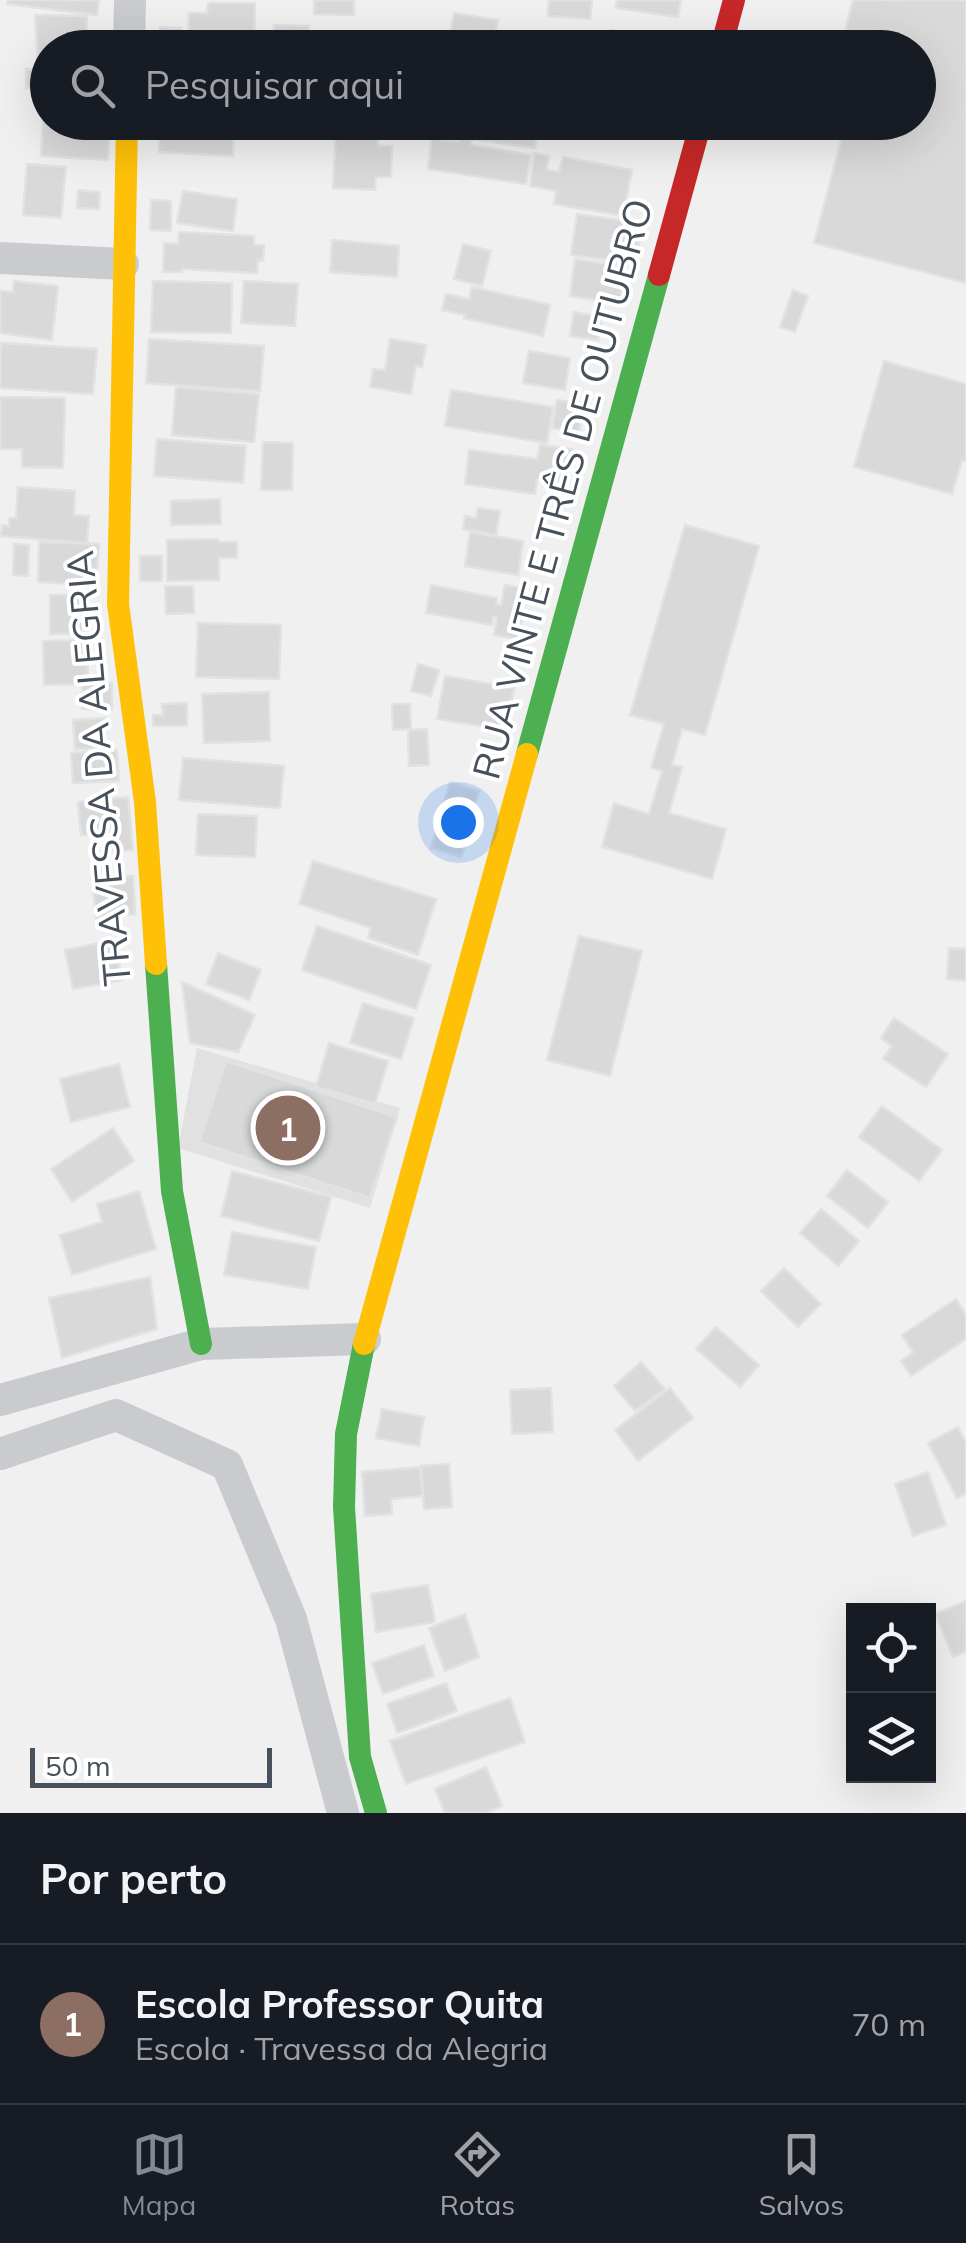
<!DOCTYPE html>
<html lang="pt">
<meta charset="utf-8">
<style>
body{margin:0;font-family:Mulish,sans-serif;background:#242831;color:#f1f3f6}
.controls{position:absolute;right:30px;bottom:30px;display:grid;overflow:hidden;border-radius:0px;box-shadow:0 10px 40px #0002}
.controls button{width:90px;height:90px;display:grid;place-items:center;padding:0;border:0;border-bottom:2px solid #363941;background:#171b24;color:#f1f3f6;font:50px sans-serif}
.scale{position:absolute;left:30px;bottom:25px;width:242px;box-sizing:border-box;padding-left:10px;border:5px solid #47515c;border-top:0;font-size:28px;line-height:35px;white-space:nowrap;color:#47515c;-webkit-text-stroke:8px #fff;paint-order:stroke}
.you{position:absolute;left:458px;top:822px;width:35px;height:35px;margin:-25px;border:8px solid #fff;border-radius:50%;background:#1a73e8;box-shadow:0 0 0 15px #1a73e833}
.badge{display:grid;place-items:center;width:65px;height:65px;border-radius:50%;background:#828990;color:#fff;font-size:32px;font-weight:700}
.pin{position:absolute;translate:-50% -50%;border:5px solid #fff;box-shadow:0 2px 10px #0006}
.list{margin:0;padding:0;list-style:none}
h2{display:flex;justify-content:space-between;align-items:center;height:130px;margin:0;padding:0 40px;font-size:42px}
h2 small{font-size:32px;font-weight:400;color:#9ea1a6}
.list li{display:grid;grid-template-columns:65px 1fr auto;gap:30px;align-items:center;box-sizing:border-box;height:160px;padding:0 40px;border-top:2px solid #363941}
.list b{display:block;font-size:38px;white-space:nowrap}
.list p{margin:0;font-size:32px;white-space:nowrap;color:#9ea1a6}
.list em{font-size:32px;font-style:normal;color:#9ea1a6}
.icon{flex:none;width:55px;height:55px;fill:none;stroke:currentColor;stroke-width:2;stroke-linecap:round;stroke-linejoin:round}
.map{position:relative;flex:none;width:966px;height:1813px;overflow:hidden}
.search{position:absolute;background:#171b24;box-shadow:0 10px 40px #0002;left:30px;right:30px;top:30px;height:110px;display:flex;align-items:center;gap:25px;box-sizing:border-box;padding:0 35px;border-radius:55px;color:#9ea1a6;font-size:38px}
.sheet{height:290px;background:#171b24}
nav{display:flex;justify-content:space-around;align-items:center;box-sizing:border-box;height:140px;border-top:2px solid #363941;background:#171b24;font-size:28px;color:#9ea1a6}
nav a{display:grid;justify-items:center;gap:5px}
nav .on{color:#828990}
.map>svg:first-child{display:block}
</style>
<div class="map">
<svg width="966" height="1813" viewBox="0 0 966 1813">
<rect width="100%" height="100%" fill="#f0f0f0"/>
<!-- education -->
<polygon fill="#e2e1e2" points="197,1048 400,1108 370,1208 178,1148"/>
<!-- building -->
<g fill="#d9d9da" stroke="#e1e2e3" stroke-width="2.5">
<polygon points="8,0 99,0 97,15 7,4"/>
<polygon points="314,0 354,0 354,15 314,14"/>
<polygon points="549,0 592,0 590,19 548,16"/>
<polygon points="617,0 681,0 678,17 616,8"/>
<polygon points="853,0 966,0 966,283 814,243 846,122 918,122 918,48 841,48"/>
<polygon points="208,3 255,3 254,48 188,48 189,13 207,13"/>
<polygon points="454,13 498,20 493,48 448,48"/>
<polygon points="35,15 87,16 86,46 48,48 48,62 38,62"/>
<polygon points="274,25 309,26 308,45 274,44"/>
<polygon points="160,27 181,28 180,44 159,42"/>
<polygon points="611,30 673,39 672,48 608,48"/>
<polygon points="26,69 48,70 48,88 26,88"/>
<polygon points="44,106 48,106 48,122 110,122 108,160 41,156"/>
<polygon points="160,122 234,122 233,156 159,152"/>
<polygon points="357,122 377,122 378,146 392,146 391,177 376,177 375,190 333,188 336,133 356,134"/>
<polygon points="444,122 538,122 535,148 472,139 471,145 531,155 526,184 428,169 432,138 459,142 459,138 442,136"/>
<polygon points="534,153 549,156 546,170 559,172 563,157 632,170 623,216 554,204 556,191 530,186"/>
<polygon points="27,164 66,167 61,218 23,215"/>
<polygon points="78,190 100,192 99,209 77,208"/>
<polygon points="183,191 237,199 233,231 177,223"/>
<polygon points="151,200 171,201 171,231 150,230"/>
<polygon points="577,214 642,223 636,264 571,255"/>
<polygon points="179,232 254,236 254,245 264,245 263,261 258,260 257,273 182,269 182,272 163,272 164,243 178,244"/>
<polygon points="332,240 399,246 397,277 330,272"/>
<polygon points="463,244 491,251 482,286 454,279"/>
<polygon points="575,259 626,266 620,303 570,296"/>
<polygon points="14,281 58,286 52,340 0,333 0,291 13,292"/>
<polygon points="153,281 232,283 231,333 151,332"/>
<polygon points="244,281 298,284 295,326 241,323"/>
<polygon points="472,287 550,305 543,336 464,318 465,315 442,310 446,294 469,299"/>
<polygon points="793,290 808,296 795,332 780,327"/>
<polygon points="574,312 602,317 598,340 570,336"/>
<polygon points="149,339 264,346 260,391 146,383"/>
<polygon points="390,339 426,345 422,367 416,366 411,394 370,387 373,369 385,370"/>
<polygon points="1,343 97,349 93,394 0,388"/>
<polygon points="529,351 570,358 565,390 523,383"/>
<polygon points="884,361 966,384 966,461 962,460 952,494 854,467"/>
<polygon points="176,387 259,394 254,442 172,435"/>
<polygon points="451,390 553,407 547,443 445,426"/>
<polygon points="0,397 65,398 63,468 22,467 22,449 0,449"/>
<polygon points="557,400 583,404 579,432 552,428"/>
<polygon points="157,439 246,446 243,483 154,476"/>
<polygon points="263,442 293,443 292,490 261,490"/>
<polygon points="540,445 572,449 567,484 537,480 535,494 465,484 469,450 537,459"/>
<polygon points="18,487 75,491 74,515 89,516 87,543 1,536 2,525 9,526 9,518 16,518"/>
<polygon points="220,499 221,524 171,525 171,501"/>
<polygon points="478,508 500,511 496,535 463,529 465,516 476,518"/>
<polygon points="685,525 759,546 705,735 682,729 672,765 682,767 669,813 726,829 712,879 602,847 614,803 649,814 662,771 651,768 664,724 630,715"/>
<polygon points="470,532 523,541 518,575 465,566"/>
<polygon points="218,539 219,542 237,542 237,558 219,558 219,580 167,581 167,540"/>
<polygon points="39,542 99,544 96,585 38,582"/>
<polygon points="14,544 29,545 28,576 13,575"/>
<rect x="140" y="556" width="22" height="25"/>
<polygon points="431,585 497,598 496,604 501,605 505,585 522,588 517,613 523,614 518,639 494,635 497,618 493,617 492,625 426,613"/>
<polygon points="165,586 193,586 194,613 166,614"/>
<polygon points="50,595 82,595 83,634 50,634"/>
<polygon points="198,623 281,625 279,679 196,677"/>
<polygon points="87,640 88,684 44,685 43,641"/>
<polygon points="418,664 439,670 431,696 411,691"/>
<polygon points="445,676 514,688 507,730 437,719"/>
<rect x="82" y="683" width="30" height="26"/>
<polygon points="269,692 270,741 204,743 202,694"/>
<polygon points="187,703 187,726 153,726 153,715 163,715 162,704"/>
<polygon points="392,704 410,704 411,729 393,730"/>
<polygon points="105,718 106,748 75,749 73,720"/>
<polygon points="427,729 429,765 409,766 408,730"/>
<polygon points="117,750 119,781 73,783 71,753"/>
<polygon points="183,758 284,766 280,808 179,800"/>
<polygon points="450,782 479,791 467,830 438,821"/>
<polygon points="128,797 133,850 111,852 110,832 81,835 78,802"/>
<polygon points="198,814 257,816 255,857 196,855"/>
<polygon points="438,824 469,834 461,857 431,848"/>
<polygon points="313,861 436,899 418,955 368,938 371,928 299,904"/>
<polygon points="133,876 135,914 96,918 92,879"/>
<polygon points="317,926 431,965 416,1009 302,970"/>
<polygon points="579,936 642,951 610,1076 547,1060"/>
<polygon points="115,940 122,980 73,989 65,950"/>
<polygon points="949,948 966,949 966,981 947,979"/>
<polygon points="218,953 261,970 249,1000 206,984"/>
<polygon points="182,982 255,1015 238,1052 190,1043"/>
<polygon points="363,1003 414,1018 401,1059 350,1043"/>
<polygon points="894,1018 948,1054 926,1087 883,1059 892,1046 881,1038"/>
<polygon points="329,1043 388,1061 375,1104 316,1087"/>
<polygon points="226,1061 397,1117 370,1198 199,1142"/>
<polygon points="119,1064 130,1107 71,1122 60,1079"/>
<polygon points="882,1106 942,1150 919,1181 859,1137"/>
<polygon points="113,1128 134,1161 72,1202 51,1169"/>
<polygon points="847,1170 888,1202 868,1228 827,1196"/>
<polygon points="232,1171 331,1197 319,1241 221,1216"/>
<polygon points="139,1191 156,1249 72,1275 60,1235 102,1222 97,1204"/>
<polygon points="821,1209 859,1241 838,1266 800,1233"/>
<polygon points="232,1232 316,1247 308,1289 224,1275"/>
<polygon points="784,1268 821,1304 798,1327 761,1291"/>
<polygon points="150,1277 157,1329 62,1358 49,1298"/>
<polygon points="956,1299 966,1315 966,1339 911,1376 901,1361 913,1352 902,1335"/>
<polygon points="716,1327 759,1365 740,1387 696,1349"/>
<polygon points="641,1362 665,1389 635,1411 614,1386"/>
<polygon points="551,1388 553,1432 512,1434 510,1390"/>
<polygon points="670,1388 693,1418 638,1461 615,1430"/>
<polygon points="382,1409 424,1417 419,1446 376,1438"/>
<polygon points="958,1427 966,1443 966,1493 957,1498 928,1443"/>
<polygon points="449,1464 452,1507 424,1509 421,1466"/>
<polygon points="420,1467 423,1496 391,1499 392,1514 365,1516 362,1472"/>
<polygon points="928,1472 946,1525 913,1536 895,1484"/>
<polygon points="428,1585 435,1622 376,1632 371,1594"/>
<polygon points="966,1601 966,1652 953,1657 935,1614"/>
<polygon points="465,1614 479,1657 445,1671 429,1628"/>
<polygon points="424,1645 434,1676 383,1694 372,1663"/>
<polygon points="446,1683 457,1711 397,1733 387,1704"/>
<polygon points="510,1698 525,1742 406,1784 390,1741"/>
<polygon points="486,1767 502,1806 486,1813 445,1813 435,1789"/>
</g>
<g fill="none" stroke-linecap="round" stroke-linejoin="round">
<!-- street -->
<g stroke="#c9cbce" stroke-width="32">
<polyline points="129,48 130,0"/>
<polyline points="0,258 123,264"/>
<polyline points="0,1400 201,1344 365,1339"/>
<polyline points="0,1454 116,1415 227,1465 291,1619 343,1813"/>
</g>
<!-- fast -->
<g stroke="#4caf50" stroke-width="22">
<polyline points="527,754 659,275"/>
<polyline points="156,964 172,1191 201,1344"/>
<polyline points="364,1344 346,1434 344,1507 360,1757 376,1813"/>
</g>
<!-- slow -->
<g stroke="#ffc107" stroke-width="22">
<polyline points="127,122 118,604 145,802 156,964"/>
<polyline points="364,1344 527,754"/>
</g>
<!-- jam -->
<g stroke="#c62828" stroke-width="22">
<polyline points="721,48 734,0"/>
<polyline points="659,275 701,122"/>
</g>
</g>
<g text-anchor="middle" stroke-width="8" stroke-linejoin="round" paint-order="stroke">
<!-- street labels -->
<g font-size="38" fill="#47515c" stroke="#fff">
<text transform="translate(563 489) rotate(-75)" y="13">RUA VINTE E TRÊS DE OUTUBRO</text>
<text transform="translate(99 768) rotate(-95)" y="13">TRAVESSA DA ALEGRIA</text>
</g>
</g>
</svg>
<div class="controls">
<button><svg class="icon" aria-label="locate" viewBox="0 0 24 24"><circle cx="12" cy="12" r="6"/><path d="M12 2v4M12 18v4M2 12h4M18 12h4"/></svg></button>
<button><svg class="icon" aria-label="layers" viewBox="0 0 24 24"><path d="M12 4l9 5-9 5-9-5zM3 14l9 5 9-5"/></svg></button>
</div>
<div class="scale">50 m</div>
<div class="you"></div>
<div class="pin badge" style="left:288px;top:1128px;background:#8d6e63">1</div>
<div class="search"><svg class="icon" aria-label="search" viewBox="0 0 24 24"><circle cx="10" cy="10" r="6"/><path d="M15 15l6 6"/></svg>Pesquisar aqui</div>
</div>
<section class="sheet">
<h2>Por perto<small></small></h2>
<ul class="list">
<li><span class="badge" style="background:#8d6e63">1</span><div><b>Escola Professor Quita</b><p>Escola · Travessa da Alegria</p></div><em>70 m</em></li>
</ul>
</section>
<nav>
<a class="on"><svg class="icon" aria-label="map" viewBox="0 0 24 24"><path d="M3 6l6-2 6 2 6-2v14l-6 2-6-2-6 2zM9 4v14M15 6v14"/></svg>Mapa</a>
<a><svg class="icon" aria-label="directions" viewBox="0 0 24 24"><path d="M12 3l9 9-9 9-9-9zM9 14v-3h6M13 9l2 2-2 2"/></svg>Rotas</a>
<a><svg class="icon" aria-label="saved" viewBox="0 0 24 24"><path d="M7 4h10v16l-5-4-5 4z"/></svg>Salvos</a>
</nav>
